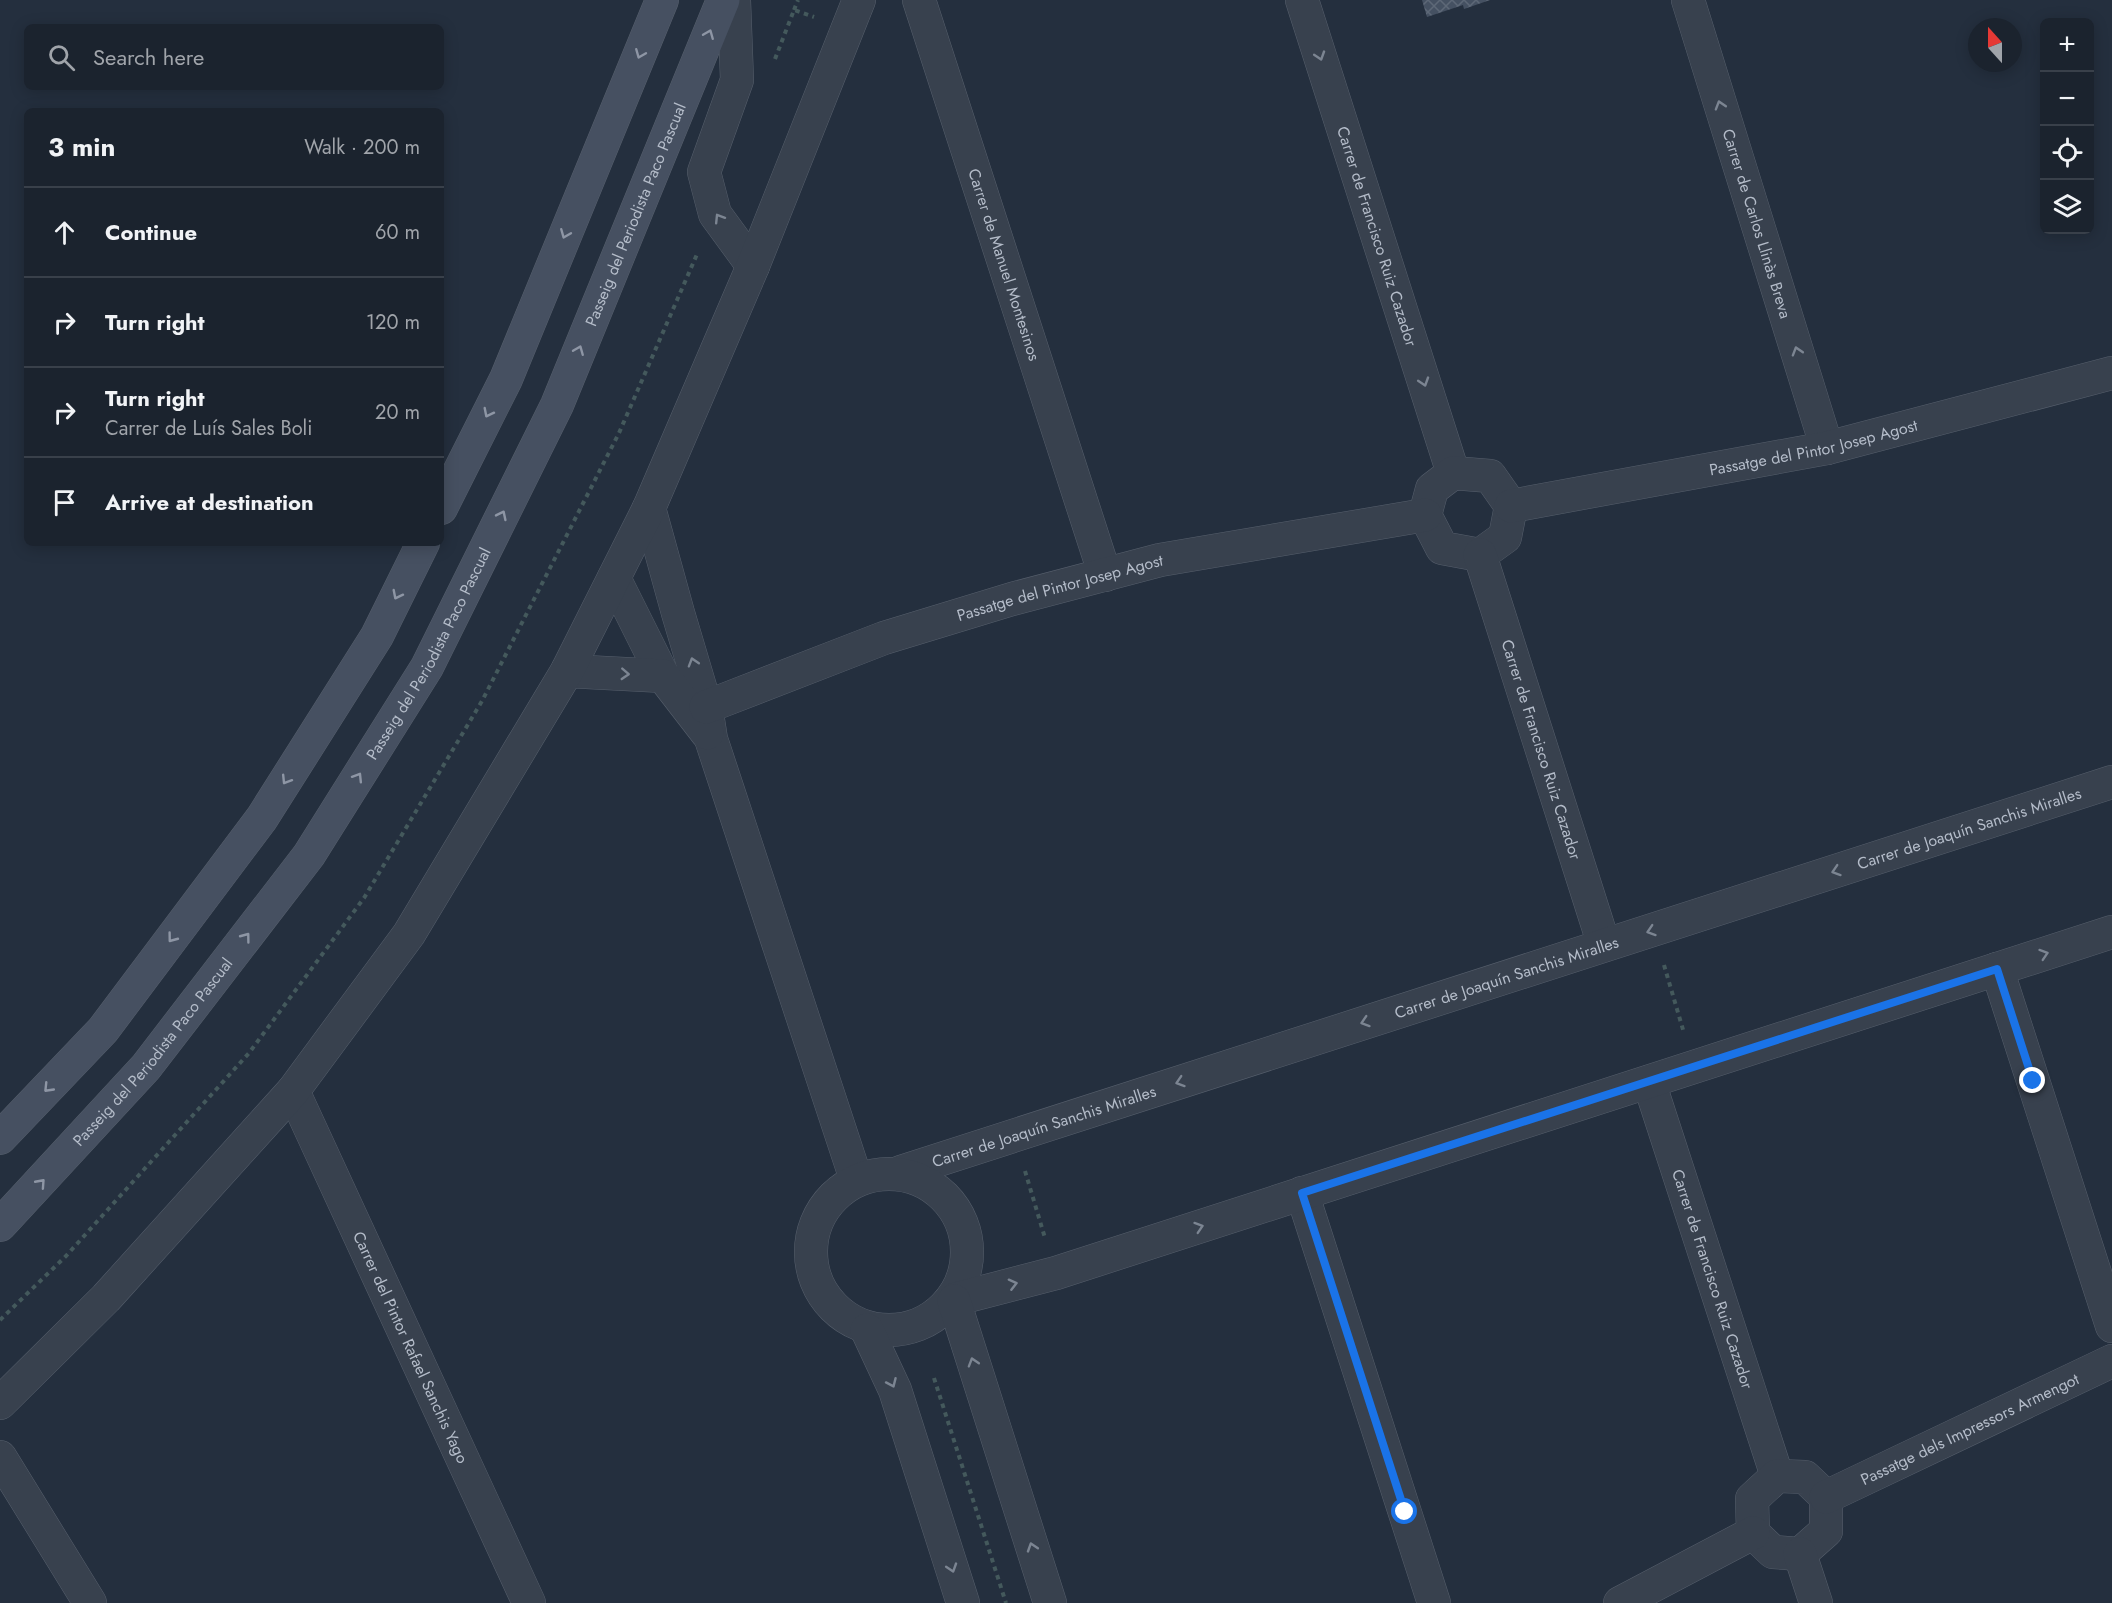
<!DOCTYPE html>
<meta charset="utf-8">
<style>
body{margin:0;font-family:Jost,sans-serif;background:#282f3a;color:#f1f3f6}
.controls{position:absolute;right:18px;top:18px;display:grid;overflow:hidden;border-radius:9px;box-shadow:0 3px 15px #0003}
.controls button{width:54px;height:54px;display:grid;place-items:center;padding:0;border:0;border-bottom:2px solid #39404a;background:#1b232e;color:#f1f3f6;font:30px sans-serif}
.compass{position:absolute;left:1968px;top:18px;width:54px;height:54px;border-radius:50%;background:#1b232e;box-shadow:0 3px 15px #0003;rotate:339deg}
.stop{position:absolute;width:18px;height:18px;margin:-14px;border:4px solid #1a73e8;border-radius:50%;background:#fff}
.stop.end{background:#1a73e8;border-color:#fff;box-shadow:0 2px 6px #0008}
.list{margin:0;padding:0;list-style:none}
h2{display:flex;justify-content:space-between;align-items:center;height:78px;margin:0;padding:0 24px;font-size:26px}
h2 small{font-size:20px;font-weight:400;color:#a0a4aa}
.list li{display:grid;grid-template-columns:39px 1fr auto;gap:18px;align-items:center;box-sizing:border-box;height:90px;padding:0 24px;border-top:2px solid #39404a}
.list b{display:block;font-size:22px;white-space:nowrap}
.list p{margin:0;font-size:20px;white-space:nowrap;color:#a0a4aa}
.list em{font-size:20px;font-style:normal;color:#a0a4aa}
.icon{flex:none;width:33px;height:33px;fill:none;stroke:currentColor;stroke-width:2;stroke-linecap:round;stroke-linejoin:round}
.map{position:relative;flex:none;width:2112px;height:1603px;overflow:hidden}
.search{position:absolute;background:#1b232e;box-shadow:0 3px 15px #0003;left:24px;top:24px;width:420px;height:66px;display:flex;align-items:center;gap:15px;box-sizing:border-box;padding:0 21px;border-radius:9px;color:#a0a4aa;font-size:22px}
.panel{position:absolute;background:#1b232e;box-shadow:0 3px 15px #0003;left:24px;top:108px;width:420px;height:438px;border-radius:9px}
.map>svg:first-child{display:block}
</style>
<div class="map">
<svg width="2112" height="1603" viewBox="0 0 2112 1603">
<defs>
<pattern id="building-cross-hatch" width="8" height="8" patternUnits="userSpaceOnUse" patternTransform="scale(1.5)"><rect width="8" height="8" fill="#455162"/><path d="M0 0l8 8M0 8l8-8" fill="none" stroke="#5d6877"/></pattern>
</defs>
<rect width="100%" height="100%" fill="#242f3e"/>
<!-- building -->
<polygon fill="url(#building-cross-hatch)" points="1422,0 1490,0 1464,9 1463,5 1427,17"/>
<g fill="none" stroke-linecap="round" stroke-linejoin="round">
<!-- street casing -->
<g stroke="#565f6c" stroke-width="34">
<g id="street">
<polyline points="734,0 737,80 704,172 715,214 753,266"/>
<path id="s1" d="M919,0L1105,575"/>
<path id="s2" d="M1302,0L1453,473"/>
<path id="s3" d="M1688,0L1827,448"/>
<polygon points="1453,473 1490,476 1511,506 1505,537 1480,555 1442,548 1425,515 1432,489"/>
<path id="s4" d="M1511,506L1827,448L2112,373"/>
<polyline points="649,508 678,613 706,707 711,739 856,1179"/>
<path id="s5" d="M1480,555L1604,945"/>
<polyline points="614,578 663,676"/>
<polyline points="567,671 663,676 707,733"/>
<path id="s6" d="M706,707L884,638L1012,599L1160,560L1425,515"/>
<polyline points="1997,969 2112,1326"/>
<path id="s7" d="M1649,1082L1777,1476"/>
<path id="s8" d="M293,1091L529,1603"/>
<path id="s9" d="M901,1172L2112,782"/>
<circle cx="889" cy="1252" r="78"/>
<polyline points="1302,1193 1434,1603"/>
<polyline points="956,1299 1056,1273 2112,932"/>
<polyline points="954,1301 1050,1603"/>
<polyline points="867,1330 895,1390 963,1603"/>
<polyline points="0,1403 106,1298 293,1091 409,934 567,671 649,508 753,266 859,0"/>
<polyline points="0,1457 90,1603"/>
<polygon points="1777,1476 1805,1477 1826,1497 1826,1531 1800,1554 1773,1552 1753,1533 1752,1499"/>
<path id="s10" d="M1826,1497L2112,1361"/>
<polyline points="1800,1554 1816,1603"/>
<polyline points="1620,1603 1753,1533"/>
</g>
</g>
<!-- secondary casing -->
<g stroke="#565f6c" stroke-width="34">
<g id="secondary">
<polyline points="441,508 506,379 662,0"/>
<polyline points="0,1138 103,1030 262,818 377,636 423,543"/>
<path id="s11" d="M0,1225L146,1067L309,855L427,667L557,405L723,0"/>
</g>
</g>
<!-- path -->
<g stroke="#44595c" stroke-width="4" stroke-dasharray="4.5 4.5" stroke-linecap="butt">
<polyline points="794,10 798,0"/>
<polyline points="775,59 794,10 814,17"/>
<polyline points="1664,965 1684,1033"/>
<polyline points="1025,1171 1045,1238"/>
<polyline points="0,1320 66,1256 249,1053 364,898 482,701 619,433 698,252"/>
<polyline points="934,1378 1006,1603"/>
</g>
<!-- street -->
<use href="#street" stroke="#38414e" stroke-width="33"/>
<!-- secondary -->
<use href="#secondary" stroke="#465061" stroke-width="33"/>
</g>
<!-- one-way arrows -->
<defs><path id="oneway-chevron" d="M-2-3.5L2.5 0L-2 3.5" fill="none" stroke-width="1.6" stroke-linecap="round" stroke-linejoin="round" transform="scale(1.5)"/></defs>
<g stroke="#8e96a5">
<use href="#oneway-chevron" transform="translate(709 34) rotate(-68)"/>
<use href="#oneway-chevron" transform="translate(640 54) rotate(112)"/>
<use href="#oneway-chevron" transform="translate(565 234) rotate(112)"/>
<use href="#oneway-chevron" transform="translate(579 350) rotate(-68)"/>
<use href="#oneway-chevron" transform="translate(488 413) rotate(117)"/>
<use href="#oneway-chevron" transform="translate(502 515) rotate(-64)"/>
<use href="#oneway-chevron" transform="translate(397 595) rotate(117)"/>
<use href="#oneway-chevron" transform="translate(358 777) rotate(-58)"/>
<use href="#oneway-chevron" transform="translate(286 780) rotate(122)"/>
<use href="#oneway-chevron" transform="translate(246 937) rotate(-53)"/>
<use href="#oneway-chevron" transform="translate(172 938) rotate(127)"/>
<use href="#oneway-chevron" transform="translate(48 1088) rotate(134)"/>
<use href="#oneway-chevron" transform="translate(41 1183) rotate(-48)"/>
</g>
<g stroke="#7c8592">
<use href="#oneway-chevron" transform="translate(1320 56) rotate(72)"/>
<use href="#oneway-chevron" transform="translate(1720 105) rotate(-107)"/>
<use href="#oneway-chevron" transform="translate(719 218) rotate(-122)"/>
<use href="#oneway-chevron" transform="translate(1797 351) rotate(-107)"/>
<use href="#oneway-chevron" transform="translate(1424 382) rotate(72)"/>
<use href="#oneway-chevron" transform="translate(693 662) rotate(-107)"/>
<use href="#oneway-chevron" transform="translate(625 674) rotate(3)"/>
<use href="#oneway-chevron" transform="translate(1836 871) rotate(162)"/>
<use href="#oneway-chevron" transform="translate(1651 931) rotate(162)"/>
<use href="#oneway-chevron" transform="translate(2044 954) rotate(-18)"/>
<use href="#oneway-chevron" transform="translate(1365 1022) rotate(162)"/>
<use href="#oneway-chevron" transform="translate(1180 1082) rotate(162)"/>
<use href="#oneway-chevron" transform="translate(1199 1227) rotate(-18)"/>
<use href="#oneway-chevron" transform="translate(1013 1284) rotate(-14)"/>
<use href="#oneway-chevron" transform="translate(973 1362) rotate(-107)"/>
<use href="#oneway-chevron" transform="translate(892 1383) rotate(66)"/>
<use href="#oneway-chevron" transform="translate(1032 1547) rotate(-108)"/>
<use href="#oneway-chevron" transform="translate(952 1568) rotate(72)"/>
</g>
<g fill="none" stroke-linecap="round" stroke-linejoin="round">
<!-- route -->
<polyline stroke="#1a73e8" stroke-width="8" points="1405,1512 1302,1193 1997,969 2033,1081"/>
</g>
<g text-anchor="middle" stroke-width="6" stroke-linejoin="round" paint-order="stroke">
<!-- street labels -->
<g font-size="16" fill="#b4bcc9" stroke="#1d2633">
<text dy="6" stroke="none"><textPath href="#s11" startOffset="1203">Passeig del Periodista Paco Pascual</textPath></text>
<text dy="6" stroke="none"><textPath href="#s3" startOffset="234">Carrer de Carlos Llinàs Breva</textPath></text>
<text dy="6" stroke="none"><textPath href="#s2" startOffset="248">Carrer de Francisco Ruiz Cazador</textPath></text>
<text dy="6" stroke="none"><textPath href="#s1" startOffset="278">Carrer de Manuel Montesinos</textPath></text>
<text dy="6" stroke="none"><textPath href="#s4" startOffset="308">Passatge del Pintor Josep Agost</textPath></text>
<text dy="6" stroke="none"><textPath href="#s6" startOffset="374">Passatge del Pintor Josep Agost</textPath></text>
<text dy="6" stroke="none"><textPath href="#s11" startOffset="717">Passeig del Periodista Paco Pascual</textPath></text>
<text dy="6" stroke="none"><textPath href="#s5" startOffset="204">Carrer de Francisco Ruiz Cazador</textPath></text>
<text dy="6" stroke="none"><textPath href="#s9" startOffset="1122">Carrer de Joaquín Sanchis Miralles</textPath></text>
<text dy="6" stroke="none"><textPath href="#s9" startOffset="636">Carrer de Joaquín Sanchis Miralles</textPath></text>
<text dy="6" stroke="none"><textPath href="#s11" startOffset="231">Passeig del Periodista Paco Pascual</textPath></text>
<text dy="6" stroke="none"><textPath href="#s9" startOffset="150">Carrer de Joaquín Sanchis Miralles</textPath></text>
<text dy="6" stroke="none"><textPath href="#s7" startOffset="207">Carrer de Francisco Ruiz Cazador</textPath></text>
<text dy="6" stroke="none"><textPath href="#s8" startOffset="282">Carrer del Pintor Rafael Sanchis Yago</textPath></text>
<text dy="6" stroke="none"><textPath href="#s10" startOffset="159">Passatge dels Impressors Armengot</textPath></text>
</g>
</g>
</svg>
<div class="controls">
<button>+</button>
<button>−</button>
<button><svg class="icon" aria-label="locate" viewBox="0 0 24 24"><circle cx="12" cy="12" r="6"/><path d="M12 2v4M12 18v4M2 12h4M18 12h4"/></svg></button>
<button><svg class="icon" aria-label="layers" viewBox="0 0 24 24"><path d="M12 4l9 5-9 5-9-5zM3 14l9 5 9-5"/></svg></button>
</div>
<svg class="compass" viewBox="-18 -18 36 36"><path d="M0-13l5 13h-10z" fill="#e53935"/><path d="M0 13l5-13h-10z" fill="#a0a4aa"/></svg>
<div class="stop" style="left:1405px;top:1512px"></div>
<div class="stop end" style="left:2033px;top:1081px"></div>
<div class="search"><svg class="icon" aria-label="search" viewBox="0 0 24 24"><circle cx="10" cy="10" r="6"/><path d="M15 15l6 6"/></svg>Search here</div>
<section class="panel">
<h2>3 min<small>Walk · 200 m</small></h2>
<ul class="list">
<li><svg class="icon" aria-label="ahead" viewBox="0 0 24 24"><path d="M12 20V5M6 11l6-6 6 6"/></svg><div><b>Continue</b></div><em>60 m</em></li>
<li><svg class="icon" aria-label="right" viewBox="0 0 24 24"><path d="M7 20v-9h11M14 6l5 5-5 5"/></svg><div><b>Turn right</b></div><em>120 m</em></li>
<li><svg class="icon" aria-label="right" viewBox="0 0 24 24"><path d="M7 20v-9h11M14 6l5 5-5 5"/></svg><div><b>Turn right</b><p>Carrer de Luís Sales Boli</p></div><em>20 m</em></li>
<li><svg class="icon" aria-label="arrive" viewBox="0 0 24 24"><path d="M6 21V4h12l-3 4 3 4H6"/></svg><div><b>Arrive at destination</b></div></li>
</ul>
</section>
</div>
